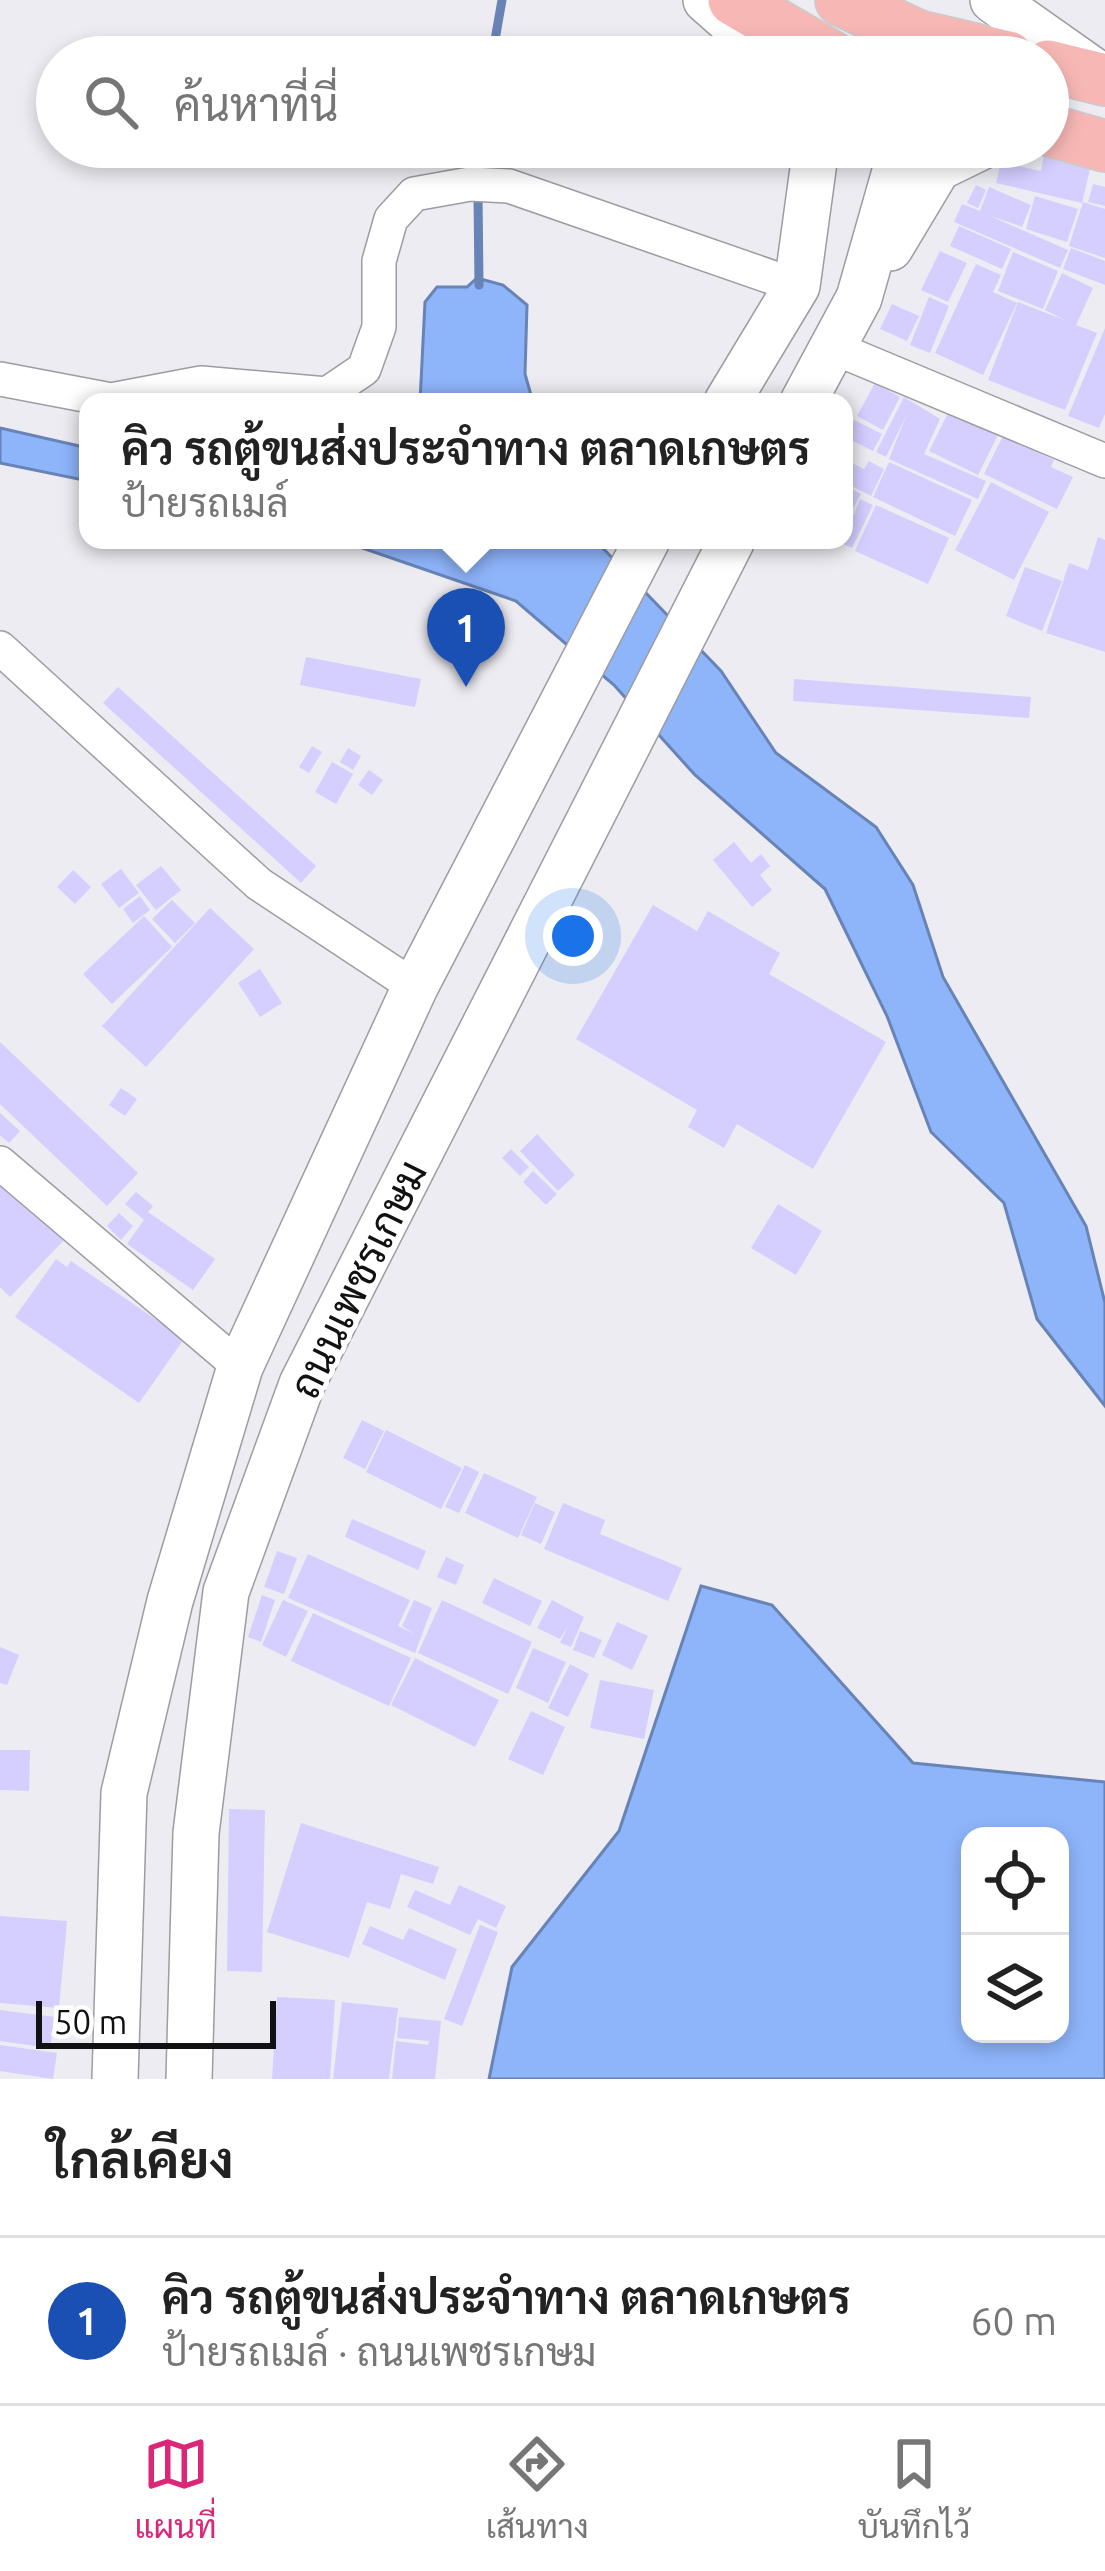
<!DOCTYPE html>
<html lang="th">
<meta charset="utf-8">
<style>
body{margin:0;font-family:Ubuntu,Sarabun,sans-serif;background:#f6f6f6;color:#222}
.controls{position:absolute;right:36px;bottom:36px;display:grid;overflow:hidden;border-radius:24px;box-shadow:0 6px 18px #0003}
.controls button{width:108px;height:108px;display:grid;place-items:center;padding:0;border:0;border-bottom:3px solid #e0e0e0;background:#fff;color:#222;font:60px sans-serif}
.scale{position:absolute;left:36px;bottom:30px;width:240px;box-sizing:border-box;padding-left:12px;border:6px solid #111113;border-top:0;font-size:33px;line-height:42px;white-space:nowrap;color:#111113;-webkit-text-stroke:9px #fff;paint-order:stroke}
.you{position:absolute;left:573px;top:936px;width:42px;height:42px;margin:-30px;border:9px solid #fff;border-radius:50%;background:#1a73e8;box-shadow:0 0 0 18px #1a73e833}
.badge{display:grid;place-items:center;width:78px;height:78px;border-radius:50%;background:#db2777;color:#fff;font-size:39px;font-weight:700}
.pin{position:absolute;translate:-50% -99px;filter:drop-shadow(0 3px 6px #0008)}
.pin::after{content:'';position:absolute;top:63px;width:42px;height:36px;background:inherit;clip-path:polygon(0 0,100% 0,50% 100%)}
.popup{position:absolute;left:79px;top:393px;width:774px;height:156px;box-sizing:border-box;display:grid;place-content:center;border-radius:24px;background:#fff;filter:drop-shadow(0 3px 9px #0005);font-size:39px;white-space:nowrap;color:#767676}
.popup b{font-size:45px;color:#222}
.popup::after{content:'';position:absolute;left:50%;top:100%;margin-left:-24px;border:24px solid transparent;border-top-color:#fff}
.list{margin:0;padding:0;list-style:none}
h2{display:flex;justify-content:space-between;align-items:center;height:156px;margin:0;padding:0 48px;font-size:51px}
h2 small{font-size:39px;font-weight:400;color:#767676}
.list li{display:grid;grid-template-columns:78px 1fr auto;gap:36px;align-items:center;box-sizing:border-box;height:168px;padding:0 48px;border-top:3px solid #e0e0e0}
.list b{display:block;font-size:45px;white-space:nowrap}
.list p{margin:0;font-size:39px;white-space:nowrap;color:#767676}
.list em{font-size:39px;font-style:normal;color:#767676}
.icon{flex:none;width:66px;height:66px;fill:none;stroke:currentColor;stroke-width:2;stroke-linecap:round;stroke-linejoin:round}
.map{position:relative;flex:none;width:1105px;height:2079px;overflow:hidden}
.search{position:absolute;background:#fff;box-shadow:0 6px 18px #0003;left:36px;right:36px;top:36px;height:132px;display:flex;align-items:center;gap:30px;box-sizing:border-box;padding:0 42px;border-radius:66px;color:#767676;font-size:45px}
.sheet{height:324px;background:#fff}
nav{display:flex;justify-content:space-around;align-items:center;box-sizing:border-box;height:168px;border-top:3px solid #e0e0e0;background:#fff;font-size:33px;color:#767676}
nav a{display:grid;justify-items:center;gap:6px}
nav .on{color:#db2777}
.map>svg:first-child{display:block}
</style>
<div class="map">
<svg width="1105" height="2079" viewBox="0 0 1105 2079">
<rect width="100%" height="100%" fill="#ececf2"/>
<!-- water -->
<g fill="#8eb4fa" stroke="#6883b5" stroke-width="3" fill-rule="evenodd">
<polygon points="477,278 503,285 527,305 525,374 533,402 420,402 425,302 437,287 467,287"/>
<polygon points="0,428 88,448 88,481 0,463"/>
<polygon points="309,540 595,540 721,671 776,753 876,827 913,885 943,977 1086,1226 1105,1303 1105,1406 1037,1319 1004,1203 931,1132 887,1016 825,889 695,775 614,685 516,601 348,543"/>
<path d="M701,1586L772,1605L913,1763L1105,1782V2079H489L512,1967L619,1831ZM1060,1836V2034H970V1836Z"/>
</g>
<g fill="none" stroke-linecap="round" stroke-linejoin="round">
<!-- stream -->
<g stroke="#6883b5" stroke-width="9">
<polyline points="492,57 502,0"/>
<polyline points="478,177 478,147"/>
<polyline points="478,194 479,285"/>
</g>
</g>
<!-- building -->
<g fill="#d4cfff">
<polygon points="1044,154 1091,165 1082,203 996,183 1001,162 1041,171"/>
<polygon points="1093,184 1105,187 1105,206 1088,202"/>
<polygon points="976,185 986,190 978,208 967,203"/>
<polygon points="989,187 1031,205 1022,227 988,215 1068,250 1060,268 954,222 962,204 980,211"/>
<polygon points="1035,196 1078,209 1067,242 1026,229"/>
<polygon points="1083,202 1105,209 1105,258 1069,246"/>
<polygon points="959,226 1011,249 1002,269 950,246"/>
<polygon points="1071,248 1105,261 1105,285 1063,269"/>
<polygon points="940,251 967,263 948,302 921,290"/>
<polygon points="1013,252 1058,271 1043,309 998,291"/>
<polygon points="976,264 1001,275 993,292 1017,303 983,375 935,353"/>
<polygon points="1062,273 1093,288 1076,325 1097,333 1065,410 988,380 1018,302 1067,321 1045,310"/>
<polygon points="929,297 949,306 930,353 910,345"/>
<polygon points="892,304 919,316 907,341 880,329"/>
<polygon points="1105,328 1105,414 1099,428 1068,416"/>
<polygon points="875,383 900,397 883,430 857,416"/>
<polygon points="904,397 940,419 924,454 986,481 978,499 889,459 907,414 886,457 876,452"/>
<polygon points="949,411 998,435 978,475 929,451"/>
<polygon points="854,420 882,434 873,451 845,437"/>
<polygon points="1003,436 1054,460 1051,467 1073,477 1057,509 984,474"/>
<polygon points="844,459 864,469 869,461 884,469 871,496 844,482"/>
<polygon points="889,462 972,500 955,536 873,497"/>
<polygon points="991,482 1049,512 1014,580 955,550"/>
<polygon points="844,485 861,494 851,512 844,508"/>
<polygon points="860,499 873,505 852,548 835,540 844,540"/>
<polygon points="876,505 949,538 928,584 855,551"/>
<polygon points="1098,537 1105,540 1105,652 1046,633 1069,563 1088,570"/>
<polygon points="1025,567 1062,581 1042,631 1006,616"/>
<polygon points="306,657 421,679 415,707 300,685"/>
<polygon points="794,679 1031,697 1029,718 793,701"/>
<polygon points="118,687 316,866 301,883 103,703"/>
<polygon points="312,746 322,752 309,773 299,767"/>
<polygon points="348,748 361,756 353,770 340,762"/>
<polygon points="332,762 353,774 336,804 315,792"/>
<polygon points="369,770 383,780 372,795 358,785"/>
<polygon points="734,842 751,863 761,854 770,866 760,875 772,890 752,907 713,860"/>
<polygon points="161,866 181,890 156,910 136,885"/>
<polygon points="121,869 139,893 119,908 101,884"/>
<polygon points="73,870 91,887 75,904 57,887"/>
<polygon points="140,896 150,910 133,923 123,909"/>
<polygon points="172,900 195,923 175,943 152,919"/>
<polygon points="653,905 697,931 708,911 780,953 769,974 886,1042 813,1169 737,1124 724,1148 688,1127 697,1110 576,1039"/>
<polygon points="210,908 254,949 146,1067 102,1026"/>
<polygon points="144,916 172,947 112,1004 83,974"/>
<polygon points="260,969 282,1003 260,1017 238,983"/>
<polygon points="0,1042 138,1173 107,1206 0,1104"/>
<polygon points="121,1088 137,1099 125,1116 109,1105"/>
<polygon points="0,1113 20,1131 9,1143 0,1135"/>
<polygon points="537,1134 575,1175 558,1191 520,1151"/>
<polygon points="511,1149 529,1167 520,1176 502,1158"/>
<polygon points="533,1171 557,1194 546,1205 523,1182"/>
<polygon points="0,1178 64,1240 10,1297 0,1287"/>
<polygon points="136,1192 153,1206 148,1212 215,1259 193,1290 127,1244 144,1220 125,1204"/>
<polygon points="778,1204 822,1231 796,1275 751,1248"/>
<polygon points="119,1213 133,1226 121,1240 107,1226"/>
<polygon points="56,1259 67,1267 71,1261 184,1339 139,1403 15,1317"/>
<polygon points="362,1420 384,1431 365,1469 343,1458"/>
<polygon points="386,1430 462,1468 441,1509 366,1472"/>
<polygon points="465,1465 479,1472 459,1513 445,1507"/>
<polygon points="484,1473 537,1497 518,1538 465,1513"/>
<polygon points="535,1503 555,1512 541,1544 521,1535"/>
<polygon points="563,1503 605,1520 600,1534 682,1568 668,1601 544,1549"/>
<polygon points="352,1519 426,1551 418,1570 345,1537"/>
<polygon points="277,1551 297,1558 284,1594 264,1587"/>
<polygon points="308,1554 410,1600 398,1626 415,1634 402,1626 414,1600 432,1608 415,1653 288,1598"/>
<polygon points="446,1557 464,1565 456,1585 437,1577"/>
<polygon points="494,1578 542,1601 530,1626 482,1603"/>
<polygon points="262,1595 275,1600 261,1642 248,1637"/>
<polygon points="283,1600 308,1611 286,1657 262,1645"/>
<polygon points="442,1600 532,1642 508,1694 418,1653"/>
<polygon points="552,1600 584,1617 571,1647 560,1643 568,1626 560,1639 537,1628"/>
<polygon points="313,1613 411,1658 389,1706 291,1661"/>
<polygon points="617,1622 648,1636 632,1670 602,1655"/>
<polygon points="580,1631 602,1640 594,1658 573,1650"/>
<polygon points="0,1647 19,1655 7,1685 0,1683"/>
<polygon points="533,1648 566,1662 548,1703 516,1688"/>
<polygon points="415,1658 499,1700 475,1747 391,1705"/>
<polygon points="570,1664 589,1674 568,1717 548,1708"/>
<polygon points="600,1680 654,1690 644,1739 590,1728"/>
<polygon points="531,1711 565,1727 543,1775 508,1759"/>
<polygon points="0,1750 30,1750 29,1791 0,1790"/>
<polygon points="229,1809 265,1810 262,1972 227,1971"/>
<polygon points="301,1823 439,1867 433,1884 401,1874 390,1909 367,1902 349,1958 267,1932"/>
<polygon points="459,1885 506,1906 496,1928 478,1919 470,1935 407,1907 415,1890 450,1905"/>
<polygon points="0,1916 67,1921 59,2008 0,2003"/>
<polygon points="480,1925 498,1932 462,2026 444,2019"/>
<polygon points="370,1926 403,1940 409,1928 457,1949 445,1980 362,1944"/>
<polygon points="277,1997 335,2000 330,2079 272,2079"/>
<polygon points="342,2002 398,2008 389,2079 333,2079"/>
<polygon points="0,2010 55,2017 50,2048 0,2041"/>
<polygon points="399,2017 441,2021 435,2079 392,2079 396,2041 428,2045 429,2041 397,2038"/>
<polygon points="0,2045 57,2053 53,2079 0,2071"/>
</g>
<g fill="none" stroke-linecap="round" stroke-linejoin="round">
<!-- street casing -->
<g stroke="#9c9ca2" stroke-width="36">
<g id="street">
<polyline points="832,347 1105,461"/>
<polyline points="0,379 111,400 201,383 327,394 364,369 379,327 379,261 391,219 414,194 470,184 509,186 797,286"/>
<polyline points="0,648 259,884 415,987"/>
<polyline points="0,1163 240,1367"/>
</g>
</g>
<!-- secondary casing -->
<g stroke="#9c9ca2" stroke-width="48">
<g id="secondary">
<polyline points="706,0 749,38 759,57"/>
<polyline points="993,0 1098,74"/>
<polyline points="890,248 938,168 981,147"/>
<polyline points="727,402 797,286 816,147"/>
<polyline points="803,402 859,298 902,147"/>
<polyline points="115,2079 124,1793 170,1601 240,1367 415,987 647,540"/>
<polyline points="189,2079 196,1833 226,1592 302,1384 732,540"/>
</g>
</g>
<!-- primary casing -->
<g stroke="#cbcbcb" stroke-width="54">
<g id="primary">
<polyline points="734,0 832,57"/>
<polyline points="841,0 918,36 1008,57"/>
<polyline points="1048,66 1105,80"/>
<polyline points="1048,130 1105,146"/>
</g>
</g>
<!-- street -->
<use href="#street" stroke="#fff" stroke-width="33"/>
<!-- secondary -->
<use href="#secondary" stroke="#fff" stroke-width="45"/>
<!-- primary -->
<use href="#primary" stroke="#f7b8b5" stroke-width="51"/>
</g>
<g text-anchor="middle" stroke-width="10" stroke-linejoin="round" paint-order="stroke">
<!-- street labels -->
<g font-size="42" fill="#111113" stroke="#fff">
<text transform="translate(358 1279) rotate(-64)" y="15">ถนนเพชรเกษม</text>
</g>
</g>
</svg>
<div class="controls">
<button><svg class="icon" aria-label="locate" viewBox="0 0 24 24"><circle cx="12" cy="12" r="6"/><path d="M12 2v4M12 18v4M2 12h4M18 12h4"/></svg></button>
<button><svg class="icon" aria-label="layers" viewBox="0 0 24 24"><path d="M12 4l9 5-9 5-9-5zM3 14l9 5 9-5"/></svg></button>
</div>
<div class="scale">50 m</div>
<div class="you"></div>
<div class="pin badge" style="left:466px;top:687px;background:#1a4fb4">1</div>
<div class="popup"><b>คิว รถตู้ขนส่งประจำทาง ตลาดเกษตร</b>ป้ายรถเมล์</div>
<div class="search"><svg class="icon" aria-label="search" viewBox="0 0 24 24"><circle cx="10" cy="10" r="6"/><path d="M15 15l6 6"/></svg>ค้นหาที่นี่</div>
</div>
<section class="sheet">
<h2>ใกล้เคียง<small></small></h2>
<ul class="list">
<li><span class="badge" style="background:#1a4fb4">1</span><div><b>คิว รถตู้ขนส่งประจำทาง ตลาดเกษตร</b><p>ป้ายรถเมล์ · ถนนเพชรเกษม</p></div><em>60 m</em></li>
</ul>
</section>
<nav>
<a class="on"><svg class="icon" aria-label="map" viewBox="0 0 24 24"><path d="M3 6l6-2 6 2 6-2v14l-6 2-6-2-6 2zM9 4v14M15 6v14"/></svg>แผนที่</a>
<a><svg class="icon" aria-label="directions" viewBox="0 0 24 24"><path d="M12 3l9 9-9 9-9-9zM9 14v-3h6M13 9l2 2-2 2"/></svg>เส้นทาง</a>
<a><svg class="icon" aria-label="saved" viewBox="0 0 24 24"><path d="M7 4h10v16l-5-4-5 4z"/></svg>บันทึกไว้</a>
</nav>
